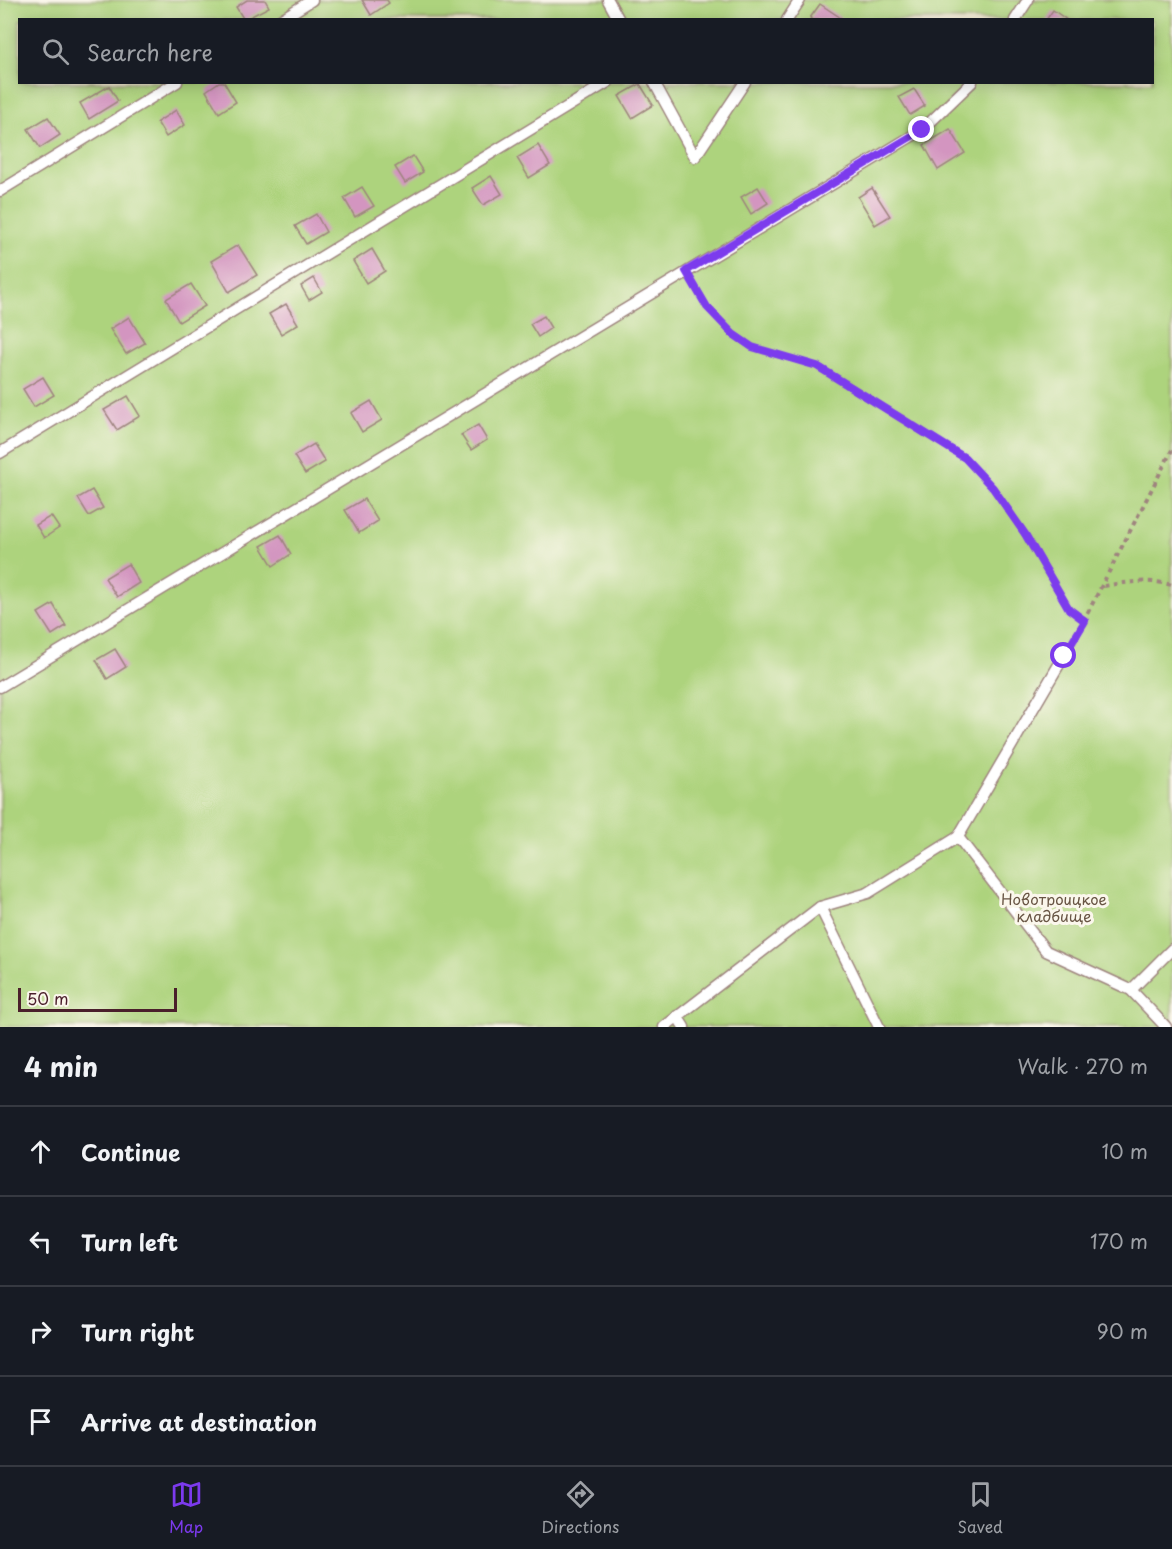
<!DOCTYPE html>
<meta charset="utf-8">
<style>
body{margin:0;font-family:"Playpen Sans",sans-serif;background:#20242c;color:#f1f3f6}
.scale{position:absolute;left:18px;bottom:15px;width:159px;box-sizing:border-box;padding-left:6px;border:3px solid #4a1f2b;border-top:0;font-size:16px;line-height:21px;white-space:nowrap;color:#4a1f2b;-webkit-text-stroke:4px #fbf7ec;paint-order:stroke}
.stop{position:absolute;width:18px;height:18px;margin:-14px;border:4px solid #7c3aed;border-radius:50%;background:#fff}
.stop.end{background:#7c3aed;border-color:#fff;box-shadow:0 2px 6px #0008}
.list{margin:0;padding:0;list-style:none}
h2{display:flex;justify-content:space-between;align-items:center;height:78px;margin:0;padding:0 24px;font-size:26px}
h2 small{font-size:20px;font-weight:400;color:#9ea1a6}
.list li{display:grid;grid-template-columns:39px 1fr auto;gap:18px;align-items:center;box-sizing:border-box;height:90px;padding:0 24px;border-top:2px solid #363941}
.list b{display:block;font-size:22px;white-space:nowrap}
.list em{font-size:20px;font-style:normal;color:#9ea1a6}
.icon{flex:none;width:33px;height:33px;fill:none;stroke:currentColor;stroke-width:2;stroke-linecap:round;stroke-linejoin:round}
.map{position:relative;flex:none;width:1172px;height:1027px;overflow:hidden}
.search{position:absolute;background:#171b24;box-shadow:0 3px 15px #0003;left:18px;right:18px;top:18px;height:66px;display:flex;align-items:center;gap:15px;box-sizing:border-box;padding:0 21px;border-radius:0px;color:#9ea1a6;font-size:22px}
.sheet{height:438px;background:#171b24}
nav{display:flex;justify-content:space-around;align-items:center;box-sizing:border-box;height:84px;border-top:2px solid #363941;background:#171b24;font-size:16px;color:#9ea1a6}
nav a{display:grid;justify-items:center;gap:3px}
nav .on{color:#7c3aed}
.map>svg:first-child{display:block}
</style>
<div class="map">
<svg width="1172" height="1027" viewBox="0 0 1172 1027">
<rect width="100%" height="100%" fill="#fbf7ec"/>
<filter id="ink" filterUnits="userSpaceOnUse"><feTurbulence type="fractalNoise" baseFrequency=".0167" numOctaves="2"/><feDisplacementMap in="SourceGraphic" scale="12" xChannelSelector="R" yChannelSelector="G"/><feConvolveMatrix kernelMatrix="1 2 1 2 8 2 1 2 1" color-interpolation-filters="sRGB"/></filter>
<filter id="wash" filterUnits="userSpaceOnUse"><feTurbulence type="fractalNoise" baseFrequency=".008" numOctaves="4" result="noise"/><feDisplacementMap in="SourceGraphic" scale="24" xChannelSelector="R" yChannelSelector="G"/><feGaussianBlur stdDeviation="1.35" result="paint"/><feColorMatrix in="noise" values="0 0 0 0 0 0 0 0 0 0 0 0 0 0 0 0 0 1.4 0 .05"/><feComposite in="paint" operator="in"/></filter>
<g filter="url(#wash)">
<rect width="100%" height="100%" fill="#f2e9d0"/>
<!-- green -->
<path fill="#add37d" stroke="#7c7954" stroke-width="1.5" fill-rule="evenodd" d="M0,0H1172V1027H0ZM20,20H1152V82H20Z"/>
<g id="blocks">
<!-- building -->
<g fill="#d395c0">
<polygon points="247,0 265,0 269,7 244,20 236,7"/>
<polygon points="362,0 387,0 389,3 371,15"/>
<polygon points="820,4 844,20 812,20 810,18"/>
<polygon points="1053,10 1067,20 1046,20"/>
<polygon points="219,82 224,82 236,102 219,113 206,91"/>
<polygon points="640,84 653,105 632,118 619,96"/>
<polygon points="109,86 118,101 89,119 80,103"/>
<polygon points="914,89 925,106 910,115 899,97"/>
<polygon points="176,110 185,125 166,137 157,122"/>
<polygon points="48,117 60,135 40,148 28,129"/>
<polygon points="950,129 965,153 938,170 924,145"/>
<polygon points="538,145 550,165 529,178 517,158"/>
<polygon points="413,156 423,172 405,183 395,167"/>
<polygon points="491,176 502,194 483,205 472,188"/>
<polygon points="362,187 374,206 355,217 344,198"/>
<polygon points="758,187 768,203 751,214 741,197"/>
<polygon points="872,188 890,216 875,225 858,197"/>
<polygon points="316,214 326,232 306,244 295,226"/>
<polygon points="238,245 257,275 229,292 211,261"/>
<polygon points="372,249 385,271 366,283 353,261"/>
<polygon points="314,278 322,292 309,300 301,286"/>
<polygon points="191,284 205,306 179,322 166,299"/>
<polygon points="286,304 298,324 281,334 269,314"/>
<polygon points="544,316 551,328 538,337 530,324"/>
<polygon points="129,317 145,343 126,354 110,329"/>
<polygon points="43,377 54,395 34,407 23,389"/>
<polygon points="128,396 140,416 117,430 104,410"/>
<polygon points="371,401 382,420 362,432 351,413"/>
<polygon points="478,425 487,440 471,450 461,435"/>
<polygon points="314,444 325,462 305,474 294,456"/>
<polygon points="92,490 103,508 89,516 78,498"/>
<polygon points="364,499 378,521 359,533 345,510"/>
<polygon points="51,516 59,528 44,538 36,525"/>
<polygon points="280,535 291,554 273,566 261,546"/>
<polygon points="128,564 139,583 117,597 105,578"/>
<polygon points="53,604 66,626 52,635 38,613"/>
<polygon points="115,649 126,667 107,679 96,660"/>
</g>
</g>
</g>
<g filter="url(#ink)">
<use href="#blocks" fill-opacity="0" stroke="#9e847e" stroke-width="1.5"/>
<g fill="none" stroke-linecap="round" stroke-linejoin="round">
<!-- service casing -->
<g stroke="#9e847e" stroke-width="13">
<g id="service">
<polyline points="608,0 619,20"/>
<polyline points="280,20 312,0"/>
<polyline points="787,20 800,0"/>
<polyline points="1015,20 1028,0"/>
<polyline points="654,82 695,157 745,82"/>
<polyline points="0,191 177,82"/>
<polyline points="0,453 608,82"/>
<polyline points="0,687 922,130 972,82"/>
<polyline points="958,837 1046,951 1131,990 1166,1027"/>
<polyline points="820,907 879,1027"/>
<polyline points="1131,990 1172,949"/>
<polyline points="677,1016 684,1027"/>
<polyline points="664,1027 820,907 868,893 958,837 1064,656"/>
</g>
</g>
<!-- path -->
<g stroke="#9e847e" stroke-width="4" stroke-dasharray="4.5 4.5" stroke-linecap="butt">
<polyline points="694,285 707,307 733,334 752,347 817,366 965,458 993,488 1025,534 1069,609 1085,621"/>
<path d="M1104,586C1127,582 1150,579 1172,585"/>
<polyline points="1071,645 1172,450"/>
</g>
<!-- service -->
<use href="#service" stroke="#fff" stroke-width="10"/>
</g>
</g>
<g fill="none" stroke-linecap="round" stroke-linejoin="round" filter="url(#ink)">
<!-- route -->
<polyline stroke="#7c3aed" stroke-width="8" points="922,130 686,271 707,307 733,334 752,347 817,366 965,458 993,488 1025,534 1069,609 1085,621 1064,656"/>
</g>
<g text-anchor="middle" stroke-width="6" stroke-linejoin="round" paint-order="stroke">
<!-- park labels -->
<g font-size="15" fill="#685544" stroke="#fbf7ec">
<text x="1054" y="905">Новотроицкое<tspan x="1054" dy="17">кладбище</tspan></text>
</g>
</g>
</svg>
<div class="scale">50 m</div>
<div class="stop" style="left:1064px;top:656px"></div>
<div class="stop end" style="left:922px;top:130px"></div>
<div class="search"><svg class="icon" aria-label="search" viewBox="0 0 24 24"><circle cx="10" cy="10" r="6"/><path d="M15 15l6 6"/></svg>Search here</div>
</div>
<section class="sheet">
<h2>4 min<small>Walk · 270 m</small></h2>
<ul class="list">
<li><svg class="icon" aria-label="ahead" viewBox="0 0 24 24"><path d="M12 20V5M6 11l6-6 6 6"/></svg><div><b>Continue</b></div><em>10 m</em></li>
<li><svg class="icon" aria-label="left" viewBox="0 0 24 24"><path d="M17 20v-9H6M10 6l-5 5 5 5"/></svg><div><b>Turn left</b></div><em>170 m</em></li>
<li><svg class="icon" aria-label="right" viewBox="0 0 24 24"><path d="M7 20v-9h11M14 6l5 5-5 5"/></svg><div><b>Turn right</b></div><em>90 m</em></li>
<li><svg class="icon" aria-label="arrive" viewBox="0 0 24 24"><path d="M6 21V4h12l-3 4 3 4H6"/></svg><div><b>Arrive at destination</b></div></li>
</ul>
</section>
<nav>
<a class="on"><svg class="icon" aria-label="map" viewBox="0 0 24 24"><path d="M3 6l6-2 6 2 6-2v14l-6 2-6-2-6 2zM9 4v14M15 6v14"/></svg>Map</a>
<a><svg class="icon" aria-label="directions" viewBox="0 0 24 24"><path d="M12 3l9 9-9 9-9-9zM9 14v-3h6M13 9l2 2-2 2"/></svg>Directions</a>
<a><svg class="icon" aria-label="saved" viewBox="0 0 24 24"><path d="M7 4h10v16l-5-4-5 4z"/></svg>Saved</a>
</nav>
